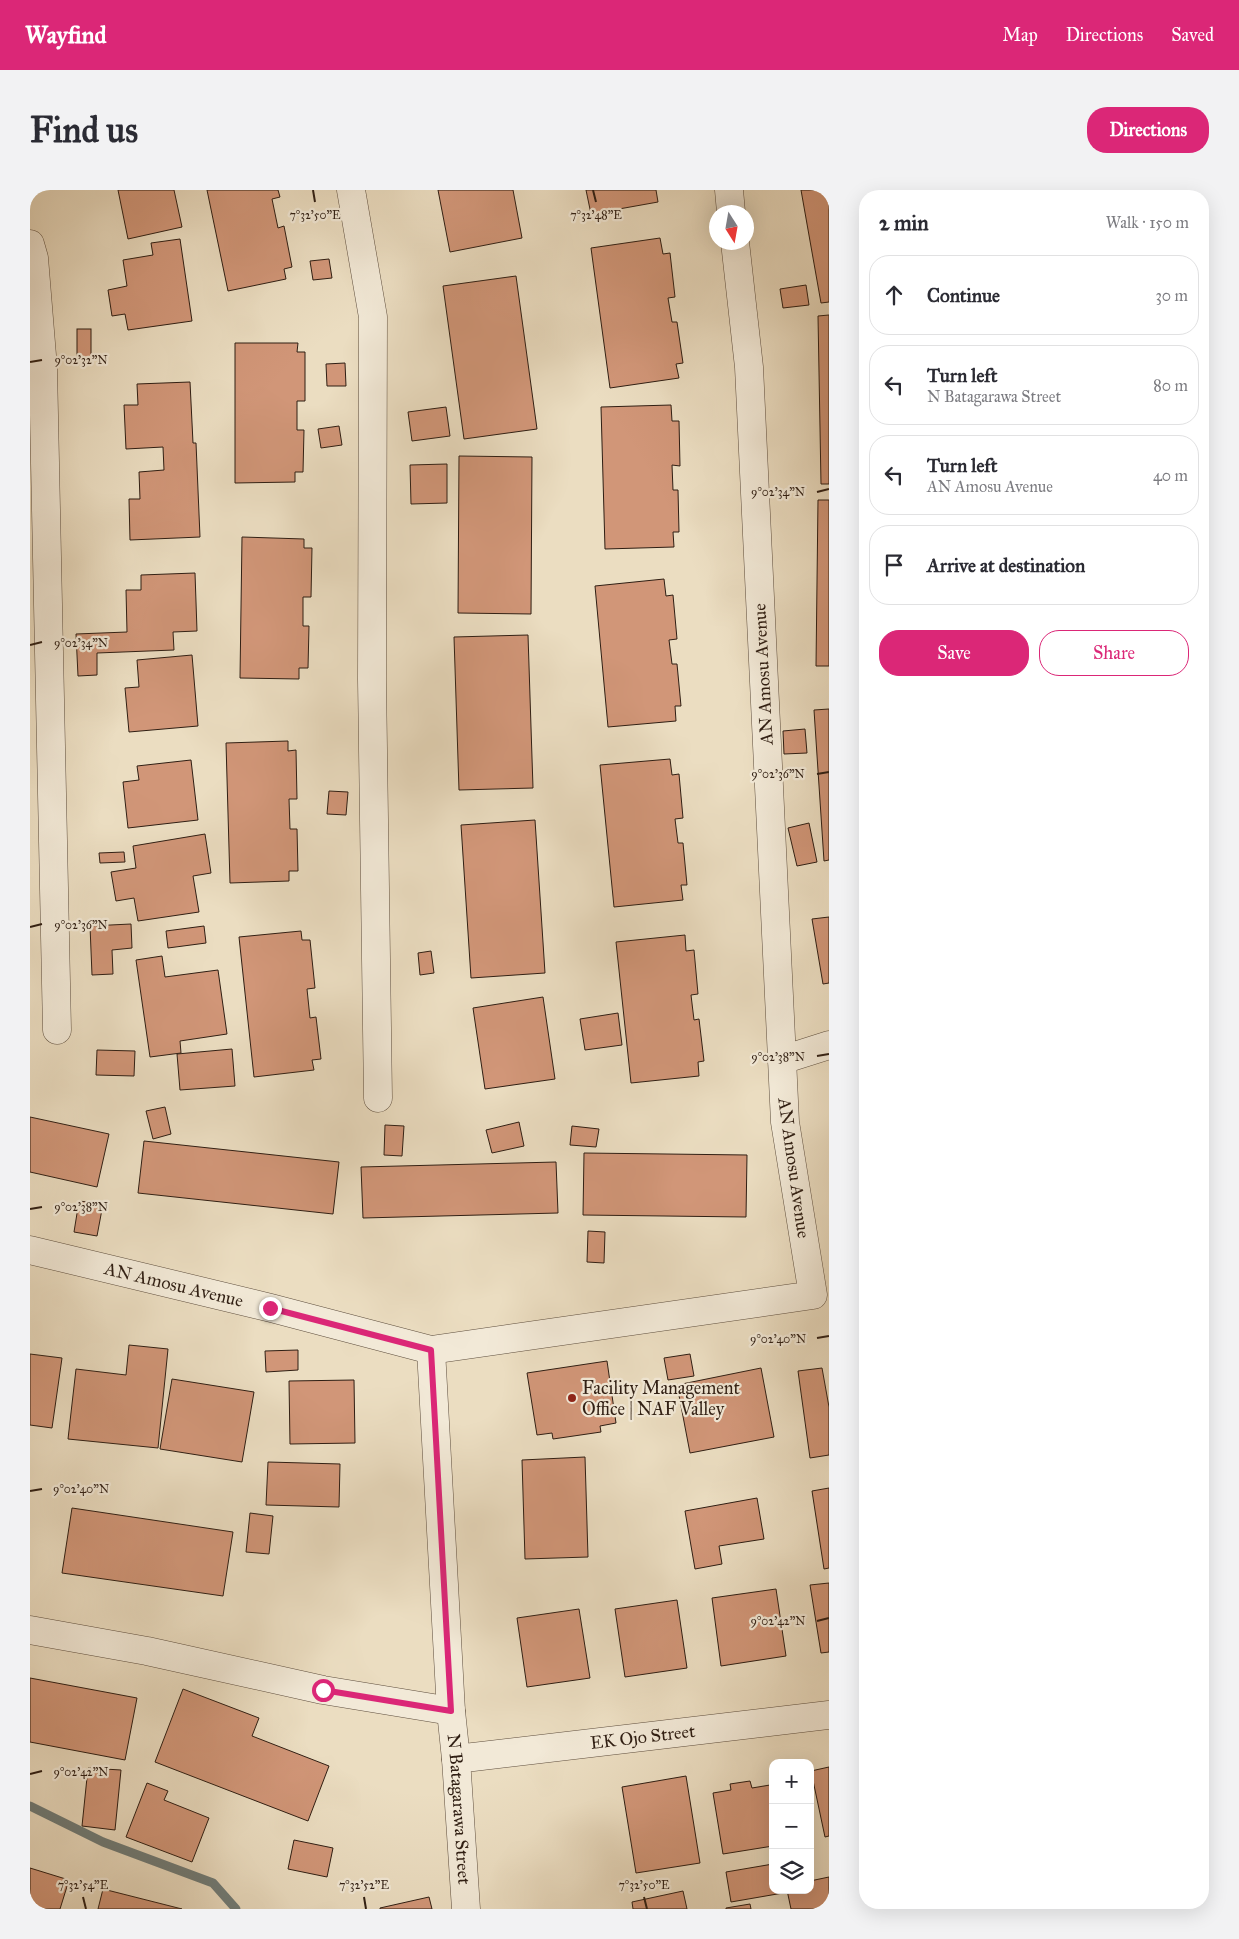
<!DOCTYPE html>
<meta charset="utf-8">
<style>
body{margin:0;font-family:"IM FELL Great Primer",serif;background:#f2f2f3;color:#2b2b33}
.controls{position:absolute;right:15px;bottom:15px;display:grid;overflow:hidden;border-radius:10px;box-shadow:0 5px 20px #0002}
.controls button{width:45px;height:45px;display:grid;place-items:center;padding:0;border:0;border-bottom:1px solid #e1e1e2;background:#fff;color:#2b2b33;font:25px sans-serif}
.compass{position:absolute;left:679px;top:15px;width:45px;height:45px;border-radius:50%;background:#fff;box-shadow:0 5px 20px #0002;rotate:169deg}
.stop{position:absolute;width:15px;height:15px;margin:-11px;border:4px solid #db2777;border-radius:50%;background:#fff}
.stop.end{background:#db2777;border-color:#fff;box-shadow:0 1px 5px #0008}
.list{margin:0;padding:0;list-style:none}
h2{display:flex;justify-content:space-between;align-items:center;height:65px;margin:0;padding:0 20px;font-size:21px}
h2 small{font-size:16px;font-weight:400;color:#7c7c81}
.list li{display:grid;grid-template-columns:32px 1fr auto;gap:15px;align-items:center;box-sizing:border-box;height:80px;margin:0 10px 10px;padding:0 10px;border:1px solid #e1e1e2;border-radius:20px}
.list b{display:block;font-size:19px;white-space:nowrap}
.list p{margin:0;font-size:16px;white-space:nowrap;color:#7c7c81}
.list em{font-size:16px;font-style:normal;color:#7c7c81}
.actions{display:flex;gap:10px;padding:15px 20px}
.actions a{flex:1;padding:11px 0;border:1px solid #db2777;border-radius:20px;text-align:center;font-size:18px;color:#db2777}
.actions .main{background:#db2777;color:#fff}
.icon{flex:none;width:28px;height:28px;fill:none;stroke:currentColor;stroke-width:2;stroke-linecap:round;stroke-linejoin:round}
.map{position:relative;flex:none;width:799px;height:1719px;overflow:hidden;border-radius:20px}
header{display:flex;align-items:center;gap:30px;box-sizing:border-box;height:70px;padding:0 25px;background:#db2777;color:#fff}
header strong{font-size:24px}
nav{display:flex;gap:28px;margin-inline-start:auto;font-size:18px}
.intro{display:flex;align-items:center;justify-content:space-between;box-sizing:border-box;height:120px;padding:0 30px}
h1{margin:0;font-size:35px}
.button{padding:12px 22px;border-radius:20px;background:#db2777;color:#fff;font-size:18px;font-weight:700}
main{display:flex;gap:30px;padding:0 30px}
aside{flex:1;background:#fff;border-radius:20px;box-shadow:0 5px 20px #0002}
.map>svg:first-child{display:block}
</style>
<header>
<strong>Wayfind</strong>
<nav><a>Map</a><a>Directions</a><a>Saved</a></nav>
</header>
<div class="intro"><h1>Find us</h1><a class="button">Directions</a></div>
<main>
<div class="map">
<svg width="799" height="1719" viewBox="0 0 799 1719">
<rect width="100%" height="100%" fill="#ebddc1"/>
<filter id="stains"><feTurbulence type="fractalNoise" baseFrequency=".004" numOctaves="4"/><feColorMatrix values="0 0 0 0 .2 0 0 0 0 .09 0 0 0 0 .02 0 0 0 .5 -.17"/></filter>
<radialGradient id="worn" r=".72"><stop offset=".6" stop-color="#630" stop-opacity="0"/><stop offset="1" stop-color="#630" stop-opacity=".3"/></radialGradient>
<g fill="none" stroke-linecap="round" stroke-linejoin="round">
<!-- stream -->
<polyline stroke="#707c78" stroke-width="9" points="0,1616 73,1652 183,1693 206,1719"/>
</g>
<!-- building -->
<g fill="#d19678" stroke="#2f1e13">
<polygon points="88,0 144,0 152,37 98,49"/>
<polygon points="177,0 248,0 250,7 242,9 248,38 254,36 262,77 254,79 256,89 198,101"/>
<polygon points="408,0 483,0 492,48 420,62"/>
<polygon points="556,0 626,0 628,12 561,24"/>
<polygon points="771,0 799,0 799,112 791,113"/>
<polygon points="630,48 633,64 640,63 645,107 638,108 642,132 647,132 653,173 646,174 649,188 580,198 561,58"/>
<polygon points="150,49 162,131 98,140 95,124 82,126 78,100 97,96 93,70 123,65 121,53"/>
<polygon points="299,69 302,88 283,90 280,71"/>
<polygon points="486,86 507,239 434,249 413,96"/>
<polygon points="776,95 779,115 753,118 750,99"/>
<polygon points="799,125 799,294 791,294 788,126"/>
<rect x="47" y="139" width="14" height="33"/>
<polygon points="205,153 268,153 267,162 275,162 275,211 267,211 267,240 274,240 273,282 265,282 265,292 205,293"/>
<polygon points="315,173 316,196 297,196 296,174"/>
<polygon points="160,192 163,253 166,253 170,347 100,350 99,309 110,309 109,282 134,280 133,257 96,259 94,215 108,215 107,194"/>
<polygon points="641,215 642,231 649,231 650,276 642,275 643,300 648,300 649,342 643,342 644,357 575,359 571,217"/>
<polygon points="416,217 420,246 382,251 378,222"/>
<polygon points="309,236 312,255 291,258 288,239"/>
<polygon points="429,266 502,267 501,424 428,423"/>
<polygon points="417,274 417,313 381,314 380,275"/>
<polygon points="788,310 799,310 799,476 786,476"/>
<polygon points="212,347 274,349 274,358 282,358 281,407 273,407 273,436 279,436 278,478 269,478 269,489 210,488"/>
<polygon points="165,383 167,441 143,442 144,460 67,463 67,485 48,486 46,444 97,442 96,400 111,400 111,385"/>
<polygon points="634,389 636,406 643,405 647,449 639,450 642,474 647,474 651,516 645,516 646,531 578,537 565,396"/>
<polygon points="498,445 503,598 429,600 424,447"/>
<polygon points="162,465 168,536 99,542 95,498 109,497 107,470"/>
<polygon points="799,519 799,670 794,671 784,520"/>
<polygon points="775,539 777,563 754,564 753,541"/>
<polygon points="258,551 258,561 266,560 267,609 259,609 260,639 267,639 268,681 259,681 259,691 200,693 196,553"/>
<polygon points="640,569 642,585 649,584 653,628 645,629 648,653 653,653 657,695 651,695 653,710 584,717 570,575"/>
<polygon points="161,570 168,630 98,638 93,592 109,590 107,576"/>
<polygon points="299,601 318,602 316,625 297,624"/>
<polygon points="505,630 515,783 441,788 431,635"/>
<polygon points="779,633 787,672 767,676 758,638"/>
<polygon points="175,644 181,683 163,686 169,722 108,731 104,708 86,711 81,682 106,678 103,656"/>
<polygon points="94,662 95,672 70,673 69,663"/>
<polygon points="799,727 799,793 793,794 782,729"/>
<polygon points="101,734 102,758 82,760 83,784 62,785 60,736"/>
<polygon points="174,736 176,753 138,758 136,741"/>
<polygon points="271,741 272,750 280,750 285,798 277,799 280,828 286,827 291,869 282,870 284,880 224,887 209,747"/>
<polygon points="655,745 656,761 664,760 668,804 661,805 664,830 669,829 674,871 668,872 669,886 601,893 586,752"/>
<polygon points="401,761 404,783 390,785 388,763"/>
<polygon points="132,766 135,787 188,780 197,844 150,851 151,863 120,867 106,770"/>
<polygon points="513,807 525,889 455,899 443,818"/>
<polygon points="588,823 592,855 555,860 550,829"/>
<polygon points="202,859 205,896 150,900 147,864"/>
<polygon points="67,860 105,861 104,886 66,885"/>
<polygon points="135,917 141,944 123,949 116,921"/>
<polygon points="0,927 79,944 67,997 0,982"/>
<polygon points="489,932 494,956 462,963 456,940"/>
<polygon points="355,935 374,936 372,966 354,965"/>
<polygon points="542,936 569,939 566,957 540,955"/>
<polygon points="114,951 309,972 303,1024 108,1003"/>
<polygon points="554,963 717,965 716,1027 553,1025"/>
<polygon points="526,972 528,1023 333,1028 331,977"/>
<polygon points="49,1011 73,1014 67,1046 44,1042"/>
<polygon points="558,1041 575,1042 574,1073 557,1072"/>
<polygon points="99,1155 138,1159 128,1258 38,1249 46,1179 96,1185"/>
<polygon points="268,1160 268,1180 236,1182 235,1161"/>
<polygon points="0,1164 32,1168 22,1238 0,1235"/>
<polygon points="660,1164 664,1186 638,1190 634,1168"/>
<polygon points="577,1171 586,1233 570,1236 571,1242 523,1249 522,1243 507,1245 497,1183"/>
<polygon points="731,1178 744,1247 660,1263 647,1195"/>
<polygon points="792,1178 799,1217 799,1265 780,1268 768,1181"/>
<polygon points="142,1189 224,1202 212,1272 130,1259"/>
<polygon points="324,1190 325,1253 260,1254 259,1191"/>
<polygon points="555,1267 558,1367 495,1369 492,1270"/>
<polygon points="238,1272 310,1274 309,1317 236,1315"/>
<polygon points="799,1298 799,1378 794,1379 782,1301"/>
<polygon points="727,1308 734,1349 689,1356 692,1374 665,1379 655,1321"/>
<polygon points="42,1318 203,1342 193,1406 32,1383"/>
<polygon points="220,1323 243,1326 239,1364 216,1362"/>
<polygon points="799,1393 799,1462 791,1463 780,1395"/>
<polygon points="746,1399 756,1466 691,1476 682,1408"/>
<polygon points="647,1410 657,1478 595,1487 585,1419"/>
<polygon points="549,1419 560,1488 497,1497 487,1428"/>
<polygon points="0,1488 107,1508 95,1570 0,1552"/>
<polygon points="153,1499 229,1528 222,1546 299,1576 278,1631 125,1572"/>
<polygon points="799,1577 799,1646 795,1647 781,1581"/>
<polygon points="58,1578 91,1580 85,1640 52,1636"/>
<polygon points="656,1586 670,1673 606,1683 592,1597"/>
<polygon points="720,1591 722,1598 740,1595 743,1610 743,1656 693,1664 683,1603 701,1600 700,1594"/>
<polygon points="117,1593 138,1601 134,1610 179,1628 162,1672 96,1647"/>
<polygon points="264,1650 303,1658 297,1687 258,1679"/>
<polygon points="743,1674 743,1700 753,1700 753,1703 701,1712 696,1682"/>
<polygon points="0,1678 39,1690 30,1719 0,1719"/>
<polygon points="799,1687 799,1719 761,1719 757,1700 780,1700 780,1691"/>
<polygon points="73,1699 152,1719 68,1719"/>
<polygon points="653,1701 657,1719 603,1719 602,1712"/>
<polygon points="399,1707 402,1719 350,1719 350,1718"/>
<polygon points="720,1714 721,1719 696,1719 696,1718"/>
</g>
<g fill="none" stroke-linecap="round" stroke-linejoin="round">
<!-- street casing -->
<g stroke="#5e4e3e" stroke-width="29">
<g id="street">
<polyline points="321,0 343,127 342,490 348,908"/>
<polyline points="699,0 701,22"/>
<polyline points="0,54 4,68 13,178 27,840"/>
<polyline points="752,870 799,855"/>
<path id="s1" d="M0,1060L241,1118L401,1160L783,1105L755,932L719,177L705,52"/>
<path id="s2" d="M401,1160L421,1521L426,1569L436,1719"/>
<polyline points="0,1440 117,1461 293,1500 421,1521"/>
<path id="s3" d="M426,1569L799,1525"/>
</g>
</g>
<!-- street -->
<use href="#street" stroke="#f2e9d7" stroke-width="28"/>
</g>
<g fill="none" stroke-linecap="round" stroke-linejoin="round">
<!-- route -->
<polyline stroke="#db2777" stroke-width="6" points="240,1118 401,1160 421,1521 293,1500"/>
</g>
<!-- ticks -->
<path fill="none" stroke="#2f1e13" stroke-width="2" d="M283,0L285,12M563,0L566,12M0,172L12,170M787,302L799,299M0,455L12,452M787,584L799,582M0,737L12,734M787,866L799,864M0,1019L12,1017M787,1148L799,1146M0,1301L12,1299M787,1431L799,1428M0,1584L12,1581M53,1707L56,1719M334,1707L336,1719M614,1707L617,1719"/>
<!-- markers -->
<circle fill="#8f2418" stroke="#f2e9d7" stroke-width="2" cx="542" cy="1208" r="5"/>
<g text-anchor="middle" stroke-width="4.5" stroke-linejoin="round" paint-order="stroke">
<!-- street labels -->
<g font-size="18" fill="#2f1e13" stroke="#f2e9d7">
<text transform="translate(733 484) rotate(-93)" y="6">AN Amosu Avenue</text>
<text transform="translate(764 978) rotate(82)" y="6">AN Amosu Avenue</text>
<text dy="6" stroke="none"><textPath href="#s1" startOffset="148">AN Amosu Avenue</textPath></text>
<text dy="6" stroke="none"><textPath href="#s3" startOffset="188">EK Ojo Street</textPath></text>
<text dy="6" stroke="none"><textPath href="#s2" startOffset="460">N Batagarawa Street</textPath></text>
</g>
<!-- poi labels -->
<g font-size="18" fill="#2f1e13" stroke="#f2e9d7" text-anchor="start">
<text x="552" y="1204">Facility Management<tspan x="552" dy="21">Office | NAF Valley</tspan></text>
</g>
</g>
<g font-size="12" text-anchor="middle" fill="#2f1e13" stroke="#f2e9d7" stroke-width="4.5" stroke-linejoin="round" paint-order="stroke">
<text x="285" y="29">7°32'50"E</text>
<text x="566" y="29">7°32'48"E</text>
<text x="51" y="174">9°02'32"N</text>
<text x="748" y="306">9°02'34"N</text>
<text x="51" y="457">9°02'34"N</text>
<text x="748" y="588">9°02'36"N</text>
<text x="51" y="739">9°02'36"N</text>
<text x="748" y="871">9°02'38"N</text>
<text x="51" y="1021">9°02'38"N</text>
<text x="748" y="1153">9°02'40"N</text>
<text x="51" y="1303">9°02'40"N</text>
<text x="748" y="1435">9°02'42"N</text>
<text x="51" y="1586">9°02'42"N</text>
<text x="53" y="1699">7°32'54"E</text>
<text x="334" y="1699">7°32'52"E</text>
<text x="614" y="1699">7°32'50"E</text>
</g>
<rect width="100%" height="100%" filter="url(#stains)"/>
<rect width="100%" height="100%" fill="url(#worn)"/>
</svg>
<div class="controls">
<button>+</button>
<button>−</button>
<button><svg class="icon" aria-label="layers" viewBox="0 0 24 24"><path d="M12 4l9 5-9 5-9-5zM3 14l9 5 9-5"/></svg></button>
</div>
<svg class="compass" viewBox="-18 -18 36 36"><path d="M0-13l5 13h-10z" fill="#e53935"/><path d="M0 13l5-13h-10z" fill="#7c7c81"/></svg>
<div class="stop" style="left:293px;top:1500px"></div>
<div class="stop end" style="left:240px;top:1118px"></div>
</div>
<aside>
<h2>2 min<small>Walk · 150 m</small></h2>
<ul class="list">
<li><svg class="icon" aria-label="ahead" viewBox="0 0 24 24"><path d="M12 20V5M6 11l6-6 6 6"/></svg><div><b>Continue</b></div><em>30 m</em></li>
<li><svg class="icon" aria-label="left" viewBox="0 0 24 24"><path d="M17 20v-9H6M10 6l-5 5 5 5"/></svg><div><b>Turn left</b><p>N Batagarawa Street</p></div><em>80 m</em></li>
<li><svg class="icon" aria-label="left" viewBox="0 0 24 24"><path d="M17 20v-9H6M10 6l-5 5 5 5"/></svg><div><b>Turn left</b><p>AN Amosu Avenue</p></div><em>40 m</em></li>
<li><svg class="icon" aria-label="arrive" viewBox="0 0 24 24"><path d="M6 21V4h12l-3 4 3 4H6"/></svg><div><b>Arrive at destination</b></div></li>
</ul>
<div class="actions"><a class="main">Save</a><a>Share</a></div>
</aside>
</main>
